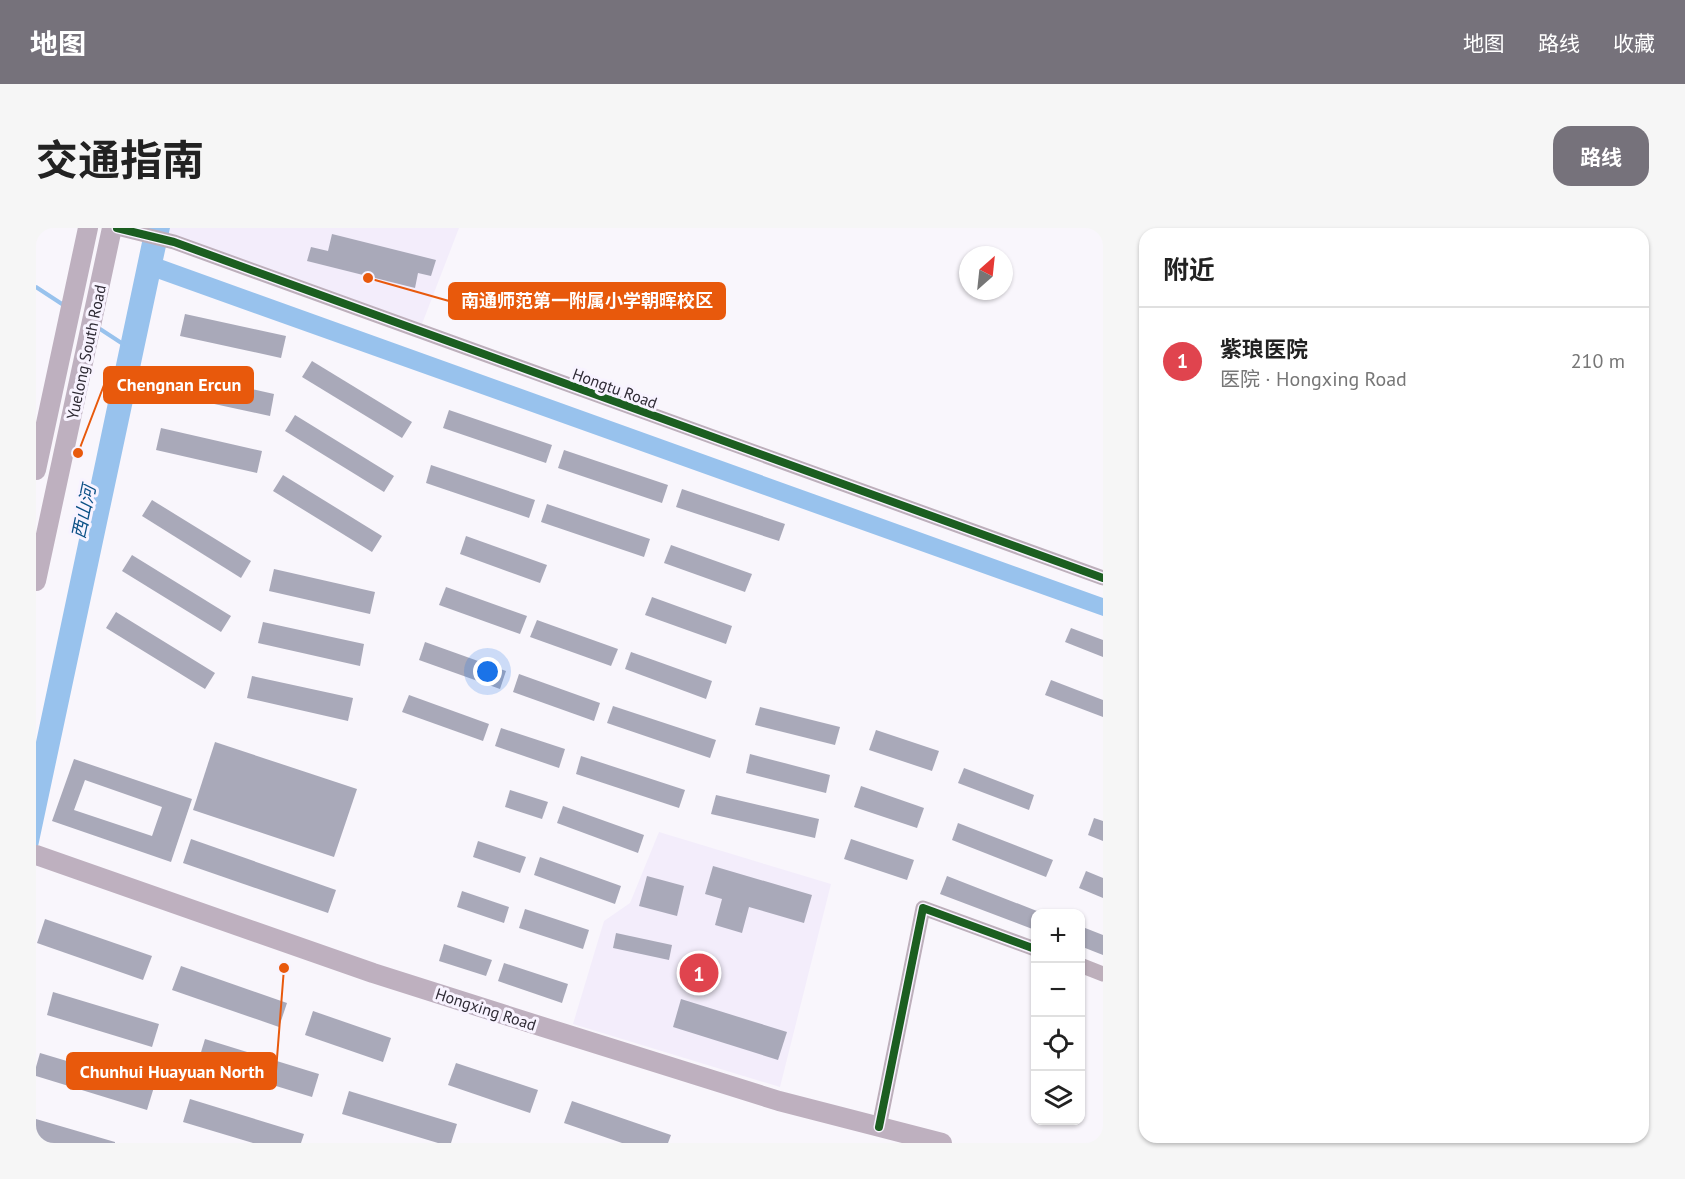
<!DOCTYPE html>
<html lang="zh">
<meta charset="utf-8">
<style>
body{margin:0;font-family:"PT Sans","Noto Sans SC",sans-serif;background:#f6f6f6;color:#222}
.controls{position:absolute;right:18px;bottom:18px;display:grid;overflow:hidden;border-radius:12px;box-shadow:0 2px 4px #0004}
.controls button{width:54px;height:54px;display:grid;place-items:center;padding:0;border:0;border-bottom:2px solid #e0e0e0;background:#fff;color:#222;font:30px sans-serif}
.compass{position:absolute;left:923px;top:18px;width:54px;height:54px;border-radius:50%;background:#fff;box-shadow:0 2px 4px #0004;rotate:27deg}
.you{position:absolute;left:452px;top:444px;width:21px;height:21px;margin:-15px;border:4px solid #fff;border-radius:50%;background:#1a73e8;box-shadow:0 0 0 9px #1a73e833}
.badge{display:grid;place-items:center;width:39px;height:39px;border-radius:50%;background:#76727b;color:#fff;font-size:20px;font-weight:700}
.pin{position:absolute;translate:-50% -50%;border:3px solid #fff;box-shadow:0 2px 6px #0006}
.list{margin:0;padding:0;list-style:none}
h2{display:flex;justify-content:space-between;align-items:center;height:78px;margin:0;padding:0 24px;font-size:26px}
h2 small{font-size:20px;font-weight:400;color:#767676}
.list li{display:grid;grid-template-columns:39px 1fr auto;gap:18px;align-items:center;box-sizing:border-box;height:108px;padding:0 24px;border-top:2px solid #e0e0e0}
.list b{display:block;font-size:22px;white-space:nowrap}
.list p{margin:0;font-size:20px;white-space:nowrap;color:#767676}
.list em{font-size:20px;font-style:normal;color:#767676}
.icon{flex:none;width:33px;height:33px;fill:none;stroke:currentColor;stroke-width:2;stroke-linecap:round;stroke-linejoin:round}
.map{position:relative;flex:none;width:1067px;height:915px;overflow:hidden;border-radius:18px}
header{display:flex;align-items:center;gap:36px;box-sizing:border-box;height:84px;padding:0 30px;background:#76727b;color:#fff}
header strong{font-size:28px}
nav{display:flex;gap:33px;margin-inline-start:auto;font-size:21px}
.intro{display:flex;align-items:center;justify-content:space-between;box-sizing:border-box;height:144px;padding:0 36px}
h1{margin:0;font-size:42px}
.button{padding:15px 27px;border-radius:18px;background:#76727b;color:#fff;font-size:21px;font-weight:700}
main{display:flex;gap:36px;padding:0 36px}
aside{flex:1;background:#fff;border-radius:18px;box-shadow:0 2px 4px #0004}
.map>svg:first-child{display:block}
</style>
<header>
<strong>地图</strong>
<nav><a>地图</a><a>路线</a><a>收藏</a></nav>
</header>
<div class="intro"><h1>交通指南</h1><a class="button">路线</a></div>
<main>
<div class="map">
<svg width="1067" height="915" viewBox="0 0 1067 915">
<rect width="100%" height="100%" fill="#f9f6fc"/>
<!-- built -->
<g fill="#f3edfb">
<polygon points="134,0 423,0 386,96 133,5"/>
<polygon points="623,604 795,656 744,859 537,796 568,693 594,675"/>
</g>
<!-- water -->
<polygon fill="#98c2ed" points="109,0 134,0 127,32 1067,370 1067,388 123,51 0,628 0,514"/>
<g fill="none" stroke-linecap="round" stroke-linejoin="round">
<!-- stream -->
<g stroke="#98c2ed" stroke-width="4">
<polyline points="0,59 29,78"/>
<polyline points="61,99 87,116"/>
</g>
</g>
<!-- building -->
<g fill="#a9a9b9" fill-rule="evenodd">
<polygon points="296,6 400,32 395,48 382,45 379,60 271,33 275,19 292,23"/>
<polygon points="149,86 250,108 245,130 144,108"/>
<polygon points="276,133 376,194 366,210 266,149"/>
<polygon points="137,143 238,166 234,188 132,166"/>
<polygon points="413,182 516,217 510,235 407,200"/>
<polygon points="259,187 358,248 348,264 249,203"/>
<polygon points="125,200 226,223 221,245 120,222"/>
<polygon points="528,222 632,257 626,275 522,240"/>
<polygon points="395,237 499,272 493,290 390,255"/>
<polygon points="247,247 346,308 336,324 237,263"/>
<polygon points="646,261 749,296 743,313 640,279"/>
<polygon points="116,272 215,333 205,350 106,288"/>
<polygon points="511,276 614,311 608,329 505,294"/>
<polygon points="430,308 511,337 504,355 424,326"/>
<polygon points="635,317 716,346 709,364 628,335"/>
<polygon points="96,327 195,388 185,404 86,343"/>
<polygon points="238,341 339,364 334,386 233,363"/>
<polygon points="410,359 491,388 484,406 403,377"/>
<polygon points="616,369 696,398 690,416 609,387"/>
<polygon points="80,384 179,445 169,461 70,400"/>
<polygon points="501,392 582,421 575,438 494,409"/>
<polygon points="227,394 328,416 324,438 222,415"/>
<polygon points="1035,400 1067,412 1067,429 1029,414"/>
<polygon points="389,414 470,443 464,461 383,432"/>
<polygon points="595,424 676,453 670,471 589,441"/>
<polygon points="483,446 564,475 558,493 477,464"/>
<polygon points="216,448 317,470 312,493 211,470"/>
<polygon points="1015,452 1067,472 1067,489 1009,467"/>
<polygon points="373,467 453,496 447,513 366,484"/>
<polygon points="577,478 680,512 674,530 571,495"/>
<polygon points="724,479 804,499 799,517 719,497"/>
<polygon points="465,500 529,521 523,540 459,518"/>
<polygon points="840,502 903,523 896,543 833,522"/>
<polygon points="179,514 321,561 298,629 157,582"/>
<polygon points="714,526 794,547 790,565 710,545"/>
<polygon points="545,528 649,562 643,580 540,546"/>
<path d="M38,531L156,571L135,634L16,593ZM49,552L126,579L116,608L38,582Z"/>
<polygon points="928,540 998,567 993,582 922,555"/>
<polygon points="825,558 888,580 881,600 818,579"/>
<polygon points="474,562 512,574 506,591 469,579"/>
<polygon points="680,567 783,591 779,610 675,586"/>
<polygon points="527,578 608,607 602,625 521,595"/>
<polygon points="1058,590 1067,593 1067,613 1052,607"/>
<polygon points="922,595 1017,632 1010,649 916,612"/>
<polygon points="155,611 300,662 292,685 147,635"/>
<polygon points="815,611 878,632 871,652 808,631"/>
<polygon points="442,613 490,629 484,645 437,629"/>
<polygon points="504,629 585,658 579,676 498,647"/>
<polygon points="677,638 776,667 768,695 713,679 706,705 679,697 686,671 669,666"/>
<polygon points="1050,643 1067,650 1067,670 1043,660"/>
<polygon points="611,648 648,658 641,688 603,678"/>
<polygon points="911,648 1006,685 999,686 999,702 904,666"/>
<polygon points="426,663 473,679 468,695 421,679"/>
<polygon points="489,681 553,702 547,721 483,700"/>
<polygon points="9,691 116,728 107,752 1,715"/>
<polygon points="1044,698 1067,707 1067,727 1044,718"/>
<polygon points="580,705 636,717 633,732 577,720"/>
<polygon points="408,716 456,732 450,748 403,733"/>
<polygon points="468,735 532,756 526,775 462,753"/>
<polygon points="145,738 251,775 243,799 136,762"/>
<polygon points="17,764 123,796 116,819 11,787"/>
<polygon points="645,771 751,804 742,832 637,799"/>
<polygon points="277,783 355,810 347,834 269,807"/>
<polygon points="169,811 283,846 276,869 162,834"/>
<polygon points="4,825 118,859 111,882 0,848 0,839"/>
<polygon points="420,835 502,862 494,885 412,857"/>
<polygon points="313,863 421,896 415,915 402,915 306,886"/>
<polygon points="154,871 268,906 265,915 217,915 147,894"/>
<polygon points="536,873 635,907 632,915 586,915 528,895"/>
<polygon points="0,891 79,914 79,915 0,915"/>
</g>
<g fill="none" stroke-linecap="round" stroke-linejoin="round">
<!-- minor -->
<g stroke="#bdafbb" stroke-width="15">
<polyline points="81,0 138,14 1067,350"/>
<polyline points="1044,737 1067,746"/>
<polyline points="843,899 887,680 999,721"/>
</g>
<!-- major -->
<g stroke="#beb0bf" stroke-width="20">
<polyline points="0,242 52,0"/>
<polyline points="0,353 76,0"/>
<polyline points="0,627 337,745 507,799 743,873 906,915"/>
</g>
<!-- cycleway casing -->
<g stroke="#f8f3ff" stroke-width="11">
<g id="cycleway">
<polyline points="81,0 138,14 1067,350"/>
<polyline points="843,899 887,680 999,721"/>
</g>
</g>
<!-- cycleway -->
<use href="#cycleway" stroke="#1b5e20" stroke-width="8"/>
</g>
<g text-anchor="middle" stroke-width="6" stroke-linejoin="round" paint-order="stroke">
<!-- street labels -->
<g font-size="16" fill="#2f2b35" stroke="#f8f3ff">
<text transform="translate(50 124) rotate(-78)" y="6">Yuelong South Road</text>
<text transform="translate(579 160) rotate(20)" y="6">Hongtu Road</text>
<text transform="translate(450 781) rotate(18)" y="6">Hongxing Road</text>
</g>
<!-- water labels -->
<g font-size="18" font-style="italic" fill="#0b5086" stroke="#f8f3ff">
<text transform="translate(48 284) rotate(-78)" y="6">西山河</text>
</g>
</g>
<!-- callouts -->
<path fill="none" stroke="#e8590c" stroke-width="2" d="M332 50L413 73M42 225L68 157M248 740L240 843"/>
<g fill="#e8590c" stroke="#f8f3ff" stroke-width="2">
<circle cx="332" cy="50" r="6"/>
<circle cx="42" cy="225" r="6"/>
<circle cx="248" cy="740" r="6"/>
</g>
<g fill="#e8590c" stroke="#e8590c" stroke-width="2">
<rect x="413" y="55" width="276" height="36" rx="6"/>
<rect x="68" y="139" width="149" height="36" rx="6"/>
<rect x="31" y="825" width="209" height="36" rx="6"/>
</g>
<g font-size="18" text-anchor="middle" font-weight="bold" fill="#fff">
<text x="551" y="79">南通师范第一附属小学朝晖校区</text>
<text x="143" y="163">Chengnan Ercun</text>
<text x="136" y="850">Chunhui Huayuan North</text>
</g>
</svg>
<div class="controls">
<button>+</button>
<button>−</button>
<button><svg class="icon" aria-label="locate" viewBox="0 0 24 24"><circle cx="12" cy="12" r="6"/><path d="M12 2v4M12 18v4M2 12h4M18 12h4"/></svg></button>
<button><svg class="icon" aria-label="layers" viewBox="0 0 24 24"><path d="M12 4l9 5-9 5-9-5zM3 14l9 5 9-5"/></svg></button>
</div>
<svg class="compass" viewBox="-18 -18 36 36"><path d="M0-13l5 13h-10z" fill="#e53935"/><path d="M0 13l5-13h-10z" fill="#767676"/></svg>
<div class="you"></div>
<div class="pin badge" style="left:663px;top:745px;background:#e0444e">1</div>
</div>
<aside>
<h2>附近<small></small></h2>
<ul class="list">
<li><span class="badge" style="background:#e0444e">1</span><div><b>紫琅医院</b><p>医院 · Hongxing Road</p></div><em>210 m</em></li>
</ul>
</aside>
</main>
